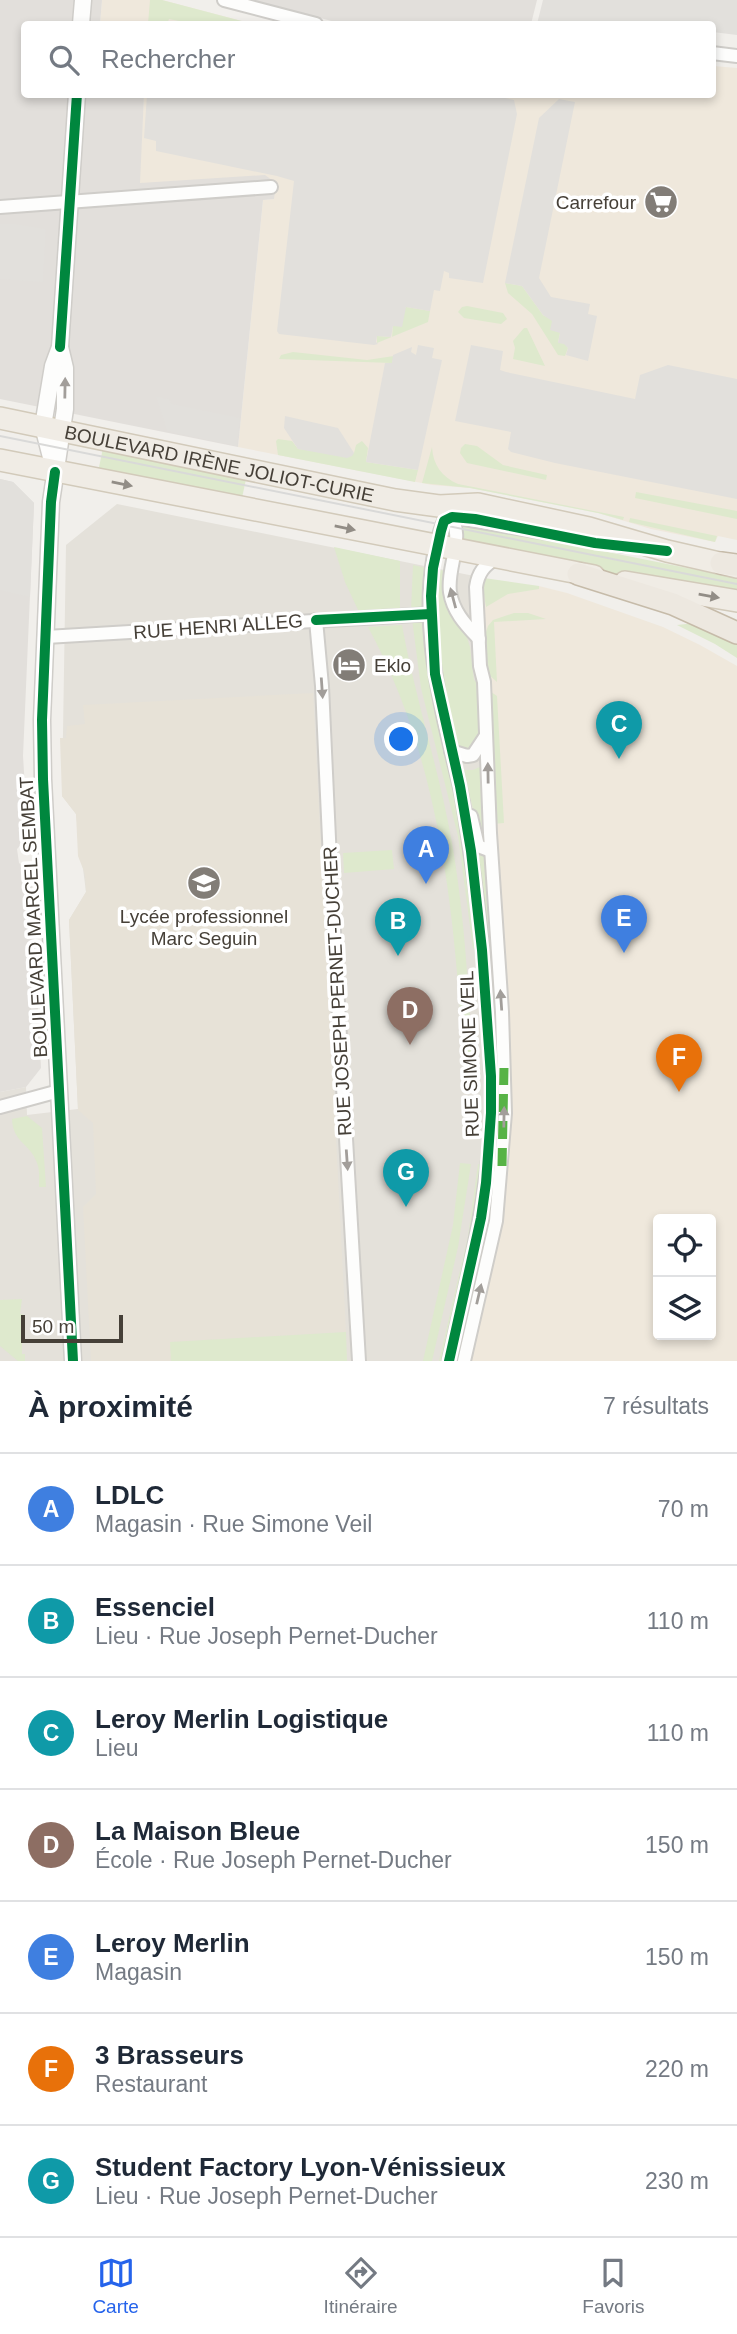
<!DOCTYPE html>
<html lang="fr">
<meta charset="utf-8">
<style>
body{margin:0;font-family:Arial,sans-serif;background:#f2f2f3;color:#1f2937}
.controls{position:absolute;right:21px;bottom:21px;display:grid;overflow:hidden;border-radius:7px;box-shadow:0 4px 10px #0003}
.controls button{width:63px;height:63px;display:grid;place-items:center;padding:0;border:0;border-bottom:2px solid #e0e1e3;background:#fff;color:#1f2937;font:35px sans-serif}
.scale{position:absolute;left:21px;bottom:18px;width:102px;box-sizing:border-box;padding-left:7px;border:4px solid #464038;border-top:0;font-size:19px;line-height:24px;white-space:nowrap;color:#464038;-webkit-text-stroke:5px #fff;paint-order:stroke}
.you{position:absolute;left:402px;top:740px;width:24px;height:24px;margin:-18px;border:5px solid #fff;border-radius:50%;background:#1a73e8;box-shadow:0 0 0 10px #1a73e833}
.badge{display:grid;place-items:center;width:46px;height:46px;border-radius:50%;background:#2563eb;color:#fff;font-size:23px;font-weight:700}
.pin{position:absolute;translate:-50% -58px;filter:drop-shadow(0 2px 4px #0008)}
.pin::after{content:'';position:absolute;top:37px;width:24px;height:21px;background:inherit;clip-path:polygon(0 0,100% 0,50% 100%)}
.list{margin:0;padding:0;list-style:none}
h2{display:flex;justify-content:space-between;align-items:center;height:91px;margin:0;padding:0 28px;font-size:30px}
h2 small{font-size:23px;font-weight:400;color:#747a83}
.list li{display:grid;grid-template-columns:46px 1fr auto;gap:21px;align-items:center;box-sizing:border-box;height:112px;padding:0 28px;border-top:2px solid #e0e1e3}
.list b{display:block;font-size:26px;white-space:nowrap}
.list p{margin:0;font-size:23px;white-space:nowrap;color:#747a83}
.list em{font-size:23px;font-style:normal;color:#747a83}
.icon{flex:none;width:38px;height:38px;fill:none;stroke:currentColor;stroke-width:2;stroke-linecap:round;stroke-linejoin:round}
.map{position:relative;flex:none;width:737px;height:1361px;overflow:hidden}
.search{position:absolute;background:#fff;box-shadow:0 4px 10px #0003;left:21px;right:21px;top:21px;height:77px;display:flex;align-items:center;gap:18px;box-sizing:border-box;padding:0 24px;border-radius:7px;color:#747a83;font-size:26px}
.sheet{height:875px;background:#fff}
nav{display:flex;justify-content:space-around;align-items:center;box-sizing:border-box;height:98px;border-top:2px solid #e0e1e3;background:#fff;font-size:19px;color:#747a83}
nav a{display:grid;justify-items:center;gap:4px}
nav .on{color:#2563eb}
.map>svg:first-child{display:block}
</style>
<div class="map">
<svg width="737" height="1361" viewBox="0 0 737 1361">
<rect width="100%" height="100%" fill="#f1efeb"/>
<!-- residential -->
<polygon fill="#e4e1da" points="117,504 484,578 483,589 509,1113 468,1361 0,1361 0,1092 26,1087 27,1115 78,1109 69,920 86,892 76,814 62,796 66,545"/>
<!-- commercial -->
<g fill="#efe8dc" fill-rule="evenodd">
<polygon points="102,0 162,0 253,24 100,24"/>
<polygon points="713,66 737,68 737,540 718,536 715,542 651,529 598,513 470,488 432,485 238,447 263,200 274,199 139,183 144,95 712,94"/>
<path d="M539,586L567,593L663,627L700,645L737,666V1361H468L503,1203L488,694L483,589ZM658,1219H711V1335H658Z"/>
</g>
<!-- industrial -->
<g fill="#e2dfdb">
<polygon points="0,0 102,0 100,24 24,24 24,94 144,95 140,183 265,175 276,183 274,199 263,200 238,447 0,399"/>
<polygon points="252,0 537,0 531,24 343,24"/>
<polygon points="0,479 13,482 34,503 23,756 28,837 17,849 19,863 31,873 41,1068 26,1087 0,1092"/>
</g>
<!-- education -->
<polygon fill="#e7e2d7" points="313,693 346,1332 171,1342 171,1361 91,1361 83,1207 96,1194 93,1123 78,1110 69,920 86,892 85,874 78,856 76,814 62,796 60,738 66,738 67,726 85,724 83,705"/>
<!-- green -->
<g fill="#dee9cd">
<polygon points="150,0 162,0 253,24 194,24 169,19 167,24 148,24"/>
<polygon points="505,283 522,286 543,315 552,320 560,333 558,342 565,344 568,348 565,356 558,355 532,314 508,293"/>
<polygon points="467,306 503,313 507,319 501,324 464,318 458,312 462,307"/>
<polygon points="406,307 430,311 428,322 377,343 377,336 392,337 393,326"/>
<polygon points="524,328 527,328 545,366 513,359 515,348 513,341"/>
<polygon points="293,352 367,360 394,356 392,363 279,359 281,355"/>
<polygon points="278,439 292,441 298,449 354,453 356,445 362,441 368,448 366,462 418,470 415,482 278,455 276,441"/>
<polygon points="465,444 477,446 503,465 547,475 546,480 467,463 460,453 461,448"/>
<path d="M432,447C433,465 442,477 458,484L624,517L623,520L598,513L470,488L422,483Z"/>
<polygon points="103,448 246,479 242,498 98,472"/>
<polygon points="636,492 737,511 737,519 635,498"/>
<polygon points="630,518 717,536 715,542 629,522"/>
<polygon points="468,524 737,578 737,595 583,568 461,542 464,526"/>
<polygon points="334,547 400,561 400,609 359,612 345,582"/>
<polygon points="413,565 426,568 424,607 411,610"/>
<path d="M440,570L446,571L470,647L474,680L481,686C482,716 486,727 468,752L457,747L454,740C441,685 433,626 440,570Z"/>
<polygon points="484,578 539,586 539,589 508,594 486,607 483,589"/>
<polygon points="514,613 528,613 546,619 494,622 497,682 488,674 485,635 488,626 493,620"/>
<polygon points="412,619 424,622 433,706 465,840 478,948 473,949 458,836 421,688"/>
<polygon points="695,623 737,644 737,658 715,644 677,625"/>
<path d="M402,625C415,698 439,769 452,843C465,918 469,995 473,1071H464C455,919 442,763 368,627Z"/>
<polygon points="491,692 497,696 504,823 493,824 489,693"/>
<polygon points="484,765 486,831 479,832 463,770 473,770"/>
<polygon points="476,848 480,855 487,856 494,945 485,946"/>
<polygon points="392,850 394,869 344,873 343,853"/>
<path d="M27,1116L42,1128L46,1187H39C39,1180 40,1170 37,1163C30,1143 13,1143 12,1119Z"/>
<polygon points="460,1163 471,1164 458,1247 432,1361 423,1361 453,1225"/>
<polygon points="478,1164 484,1165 480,1198 445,1361 439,1361 468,1236"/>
<polygon points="22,1299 20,1314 23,1314 24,1342 22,1342 22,1354 25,1354 25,1361 18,1361 0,1346 0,1300"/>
<polygon points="346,1332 347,1361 171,1361 170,1342"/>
</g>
<!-- parking -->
<g fill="#e2e0dc">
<polygon points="543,0 737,0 737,35 713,32 712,24 537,24"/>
<polygon points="147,95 487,94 514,100 517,114 483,283 449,278 449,273 444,271 440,291 434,290 430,311 406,307 402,327 393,326 391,337 377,336 376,342 378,344 374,345 279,334 277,331 294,181 277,176 156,151 156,141 144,138"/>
<polygon points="559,99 575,102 539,278 551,297 590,304 588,314 597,316 588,361 566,355 568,348 564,344 558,343 560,333 550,330 552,321 543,315 522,286 505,283 539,118"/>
<polygon points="0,224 16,224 46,229 43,282 0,279"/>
<polygon points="418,345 434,348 432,358 442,360 418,470 366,462 385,363 392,363 393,355 412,347 411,352 416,355"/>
<polygon points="471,345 503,351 500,370 506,372 635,399 640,375 668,365 737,379 737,499 555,463 511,452 508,449 511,432 455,421"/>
<polygon points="156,397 169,399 172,404 240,418 237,446 167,431"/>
<polygon points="285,416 338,428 354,453 352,456 347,458 298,449 284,428"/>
<polygon points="0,479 13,482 34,503 30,597 0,590"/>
</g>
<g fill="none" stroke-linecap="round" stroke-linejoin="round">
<!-- minor casing -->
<g stroke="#cfcdc9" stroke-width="16">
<g id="minor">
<polyline points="224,0 316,24"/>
<polyline points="712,53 737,56"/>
<polyline points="0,207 271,187"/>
<path d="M447,511C468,534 446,566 450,592C453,612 466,625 479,639"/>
<polyline points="316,620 322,686 331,882 359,1361"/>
<polyline points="46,637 431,614"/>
<polyline points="451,751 467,756 473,755 485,737"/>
<polyline points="471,816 478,846 491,851"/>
<polyline points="0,1107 59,1091"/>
<path d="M449,1361C470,1266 496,1171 491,1073C487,999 482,924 470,851C467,828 464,805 459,783C440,705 412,599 444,521L452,517L624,546"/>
<path d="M464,1361L496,1221L505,1113L502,1012L490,833L484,682L480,666L476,587C478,573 484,565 497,558"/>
</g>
</g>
<!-- tertiary casing -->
<g stroke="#cfcdc9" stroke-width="19">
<g id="tertiary">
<polyline points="81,24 83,0"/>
<polyline points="60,347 65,368 65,409 51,502 42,720 43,779 73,1361"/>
<polyline points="54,469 43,426 53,366 60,347 77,94"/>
</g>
</g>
<!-- primary casing -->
<g stroke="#d2caba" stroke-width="24">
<g id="primary">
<path id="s1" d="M0,418L395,500L439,506L478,504L589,528L667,551L737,567"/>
<polyline points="0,460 594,576"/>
<polyline points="625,582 737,601"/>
</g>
</g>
<!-- trunk casing -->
<g stroke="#c6bba9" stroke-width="24">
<g id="trunk">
<polyline points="721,563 737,565"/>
<polyline points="578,574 673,604 737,633"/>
</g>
</g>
<!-- minor -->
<use href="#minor" stroke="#fdfdfc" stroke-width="12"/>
<!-- tertiary -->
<use href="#tertiary" stroke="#fdfdfc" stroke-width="16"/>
<!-- primary -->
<use href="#primary" stroke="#f0ece5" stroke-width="21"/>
<!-- trunk -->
<use href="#trunk" stroke="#ede8e0" stroke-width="21"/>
<!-- tram -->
<polyline stroke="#d9d9d8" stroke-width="2" points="0,436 737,584"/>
<!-- quiet -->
<polyline stroke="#57b346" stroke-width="9" stroke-dasharray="18 9" stroke-linecap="butt" points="502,1166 504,1068"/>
<!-- cycleway casing -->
<g stroke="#fff" stroke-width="15">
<g id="cycleway">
<polyline points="60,347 77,94"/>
<polyline points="55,472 51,502 42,720 43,779 73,1361"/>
<polyline points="316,620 431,614"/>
<polyline points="449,1361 481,1218 486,1183 491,1113 491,1076 482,950 471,851 460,786 435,674 431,596 433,568 441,531 444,521 452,517 475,519 595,543 667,551"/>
</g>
</g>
<!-- cycleway -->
<use href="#cycleway" stroke="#00873e" stroke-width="10"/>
</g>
<!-- one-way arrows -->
<defs><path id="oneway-solid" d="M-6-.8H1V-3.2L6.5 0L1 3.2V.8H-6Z" transform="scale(1.75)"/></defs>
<g fill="#a29e9a">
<use href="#oneway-solid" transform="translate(65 388) rotate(-89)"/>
<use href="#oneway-solid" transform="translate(453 598) rotate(-105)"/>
<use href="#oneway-solid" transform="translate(322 688) rotate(86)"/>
<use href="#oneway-solid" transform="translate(488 773) rotate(-91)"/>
<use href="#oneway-solid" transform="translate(501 1000) rotate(-94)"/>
<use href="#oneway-solid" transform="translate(504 1117) rotate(-89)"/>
<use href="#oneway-solid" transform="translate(347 1160) rotate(86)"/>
<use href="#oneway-solid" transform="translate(479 1294) rotate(-77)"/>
</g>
<g fill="#928d86">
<use href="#oneway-solid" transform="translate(122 484) rotate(11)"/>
<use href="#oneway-solid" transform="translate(345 528) rotate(11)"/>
<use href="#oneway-solid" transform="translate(709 596) rotate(10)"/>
</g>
<!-- icons -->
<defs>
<g id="supermarket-disc" transform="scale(1.75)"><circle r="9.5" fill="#827d77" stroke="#fff"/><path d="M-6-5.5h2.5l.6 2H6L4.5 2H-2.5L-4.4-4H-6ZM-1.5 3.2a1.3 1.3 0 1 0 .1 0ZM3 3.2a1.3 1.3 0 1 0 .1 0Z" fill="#fff"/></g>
<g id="hotel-disc" transform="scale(1.75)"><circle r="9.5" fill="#827d77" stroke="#fff"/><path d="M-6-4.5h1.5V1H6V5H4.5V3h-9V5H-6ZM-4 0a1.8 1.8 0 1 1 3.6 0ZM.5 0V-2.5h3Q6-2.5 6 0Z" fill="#fff"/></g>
<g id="school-disc" transform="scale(1.75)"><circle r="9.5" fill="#827d77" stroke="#fff"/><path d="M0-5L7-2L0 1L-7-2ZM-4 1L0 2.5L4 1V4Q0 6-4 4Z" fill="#fff"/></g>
</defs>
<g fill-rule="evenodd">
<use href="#supermarket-disc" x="661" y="202"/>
<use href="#hotel-disc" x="349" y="665"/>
<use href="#school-disc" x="204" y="883"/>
</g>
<g text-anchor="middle" stroke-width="7" stroke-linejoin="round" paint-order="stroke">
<!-- poi labels -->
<g font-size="19" fill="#464038" stroke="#fff" text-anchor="end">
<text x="636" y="209">Carrefour</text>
<text x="374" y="672" text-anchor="start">Eklo</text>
<text x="204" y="923" text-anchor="middle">Lycée professionnel<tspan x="204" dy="22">Marc Seguin</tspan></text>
</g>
<!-- street labels -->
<g font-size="19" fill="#464038" stroke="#fff">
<text dy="7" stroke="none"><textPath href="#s1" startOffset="224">BOULEVARD IRÈNE JOLIOT-CURIE</textPath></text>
<text transform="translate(218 626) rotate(-4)" y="7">RUE HENRI ALLEG</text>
<text transform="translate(33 917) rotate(-93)" y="7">BOULEVARD MARCEL SEMBAT</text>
<text transform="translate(337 991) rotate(-93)" y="7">RUE JOSEPH PERNET-DUCHER</text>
<text transform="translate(469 1054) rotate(-92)" y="7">RUE SIMONE VEIL</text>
</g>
</g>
</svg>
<div class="controls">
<button><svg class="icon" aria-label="locate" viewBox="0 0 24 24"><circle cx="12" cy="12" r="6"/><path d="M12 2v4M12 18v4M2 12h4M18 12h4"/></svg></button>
<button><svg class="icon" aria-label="layers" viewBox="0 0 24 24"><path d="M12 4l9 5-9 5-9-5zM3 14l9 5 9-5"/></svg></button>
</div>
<div class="scale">50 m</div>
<div class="you"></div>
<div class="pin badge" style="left:426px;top:884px;background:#3f7fe0">A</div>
<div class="pin badge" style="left:398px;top:956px;background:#0f9aa8">B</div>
<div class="pin badge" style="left:619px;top:759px;background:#0f9aa8">C</div>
<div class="pin badge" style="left:410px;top:1045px;background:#8d6e63">D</div>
<div class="pin badge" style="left:624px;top:953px;background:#3f7fe0">E</div>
<div class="pin badge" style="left:679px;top:1092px;background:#e8710a">F</div>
<div class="pin badge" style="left:406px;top:1207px;background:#0f9aa8">G</div>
<div class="search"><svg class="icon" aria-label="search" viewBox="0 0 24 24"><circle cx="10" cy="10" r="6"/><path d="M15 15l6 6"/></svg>Rechercher</div>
</div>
<section class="sheet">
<h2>À proximité<small>7 résultats</small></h2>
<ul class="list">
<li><span class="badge" style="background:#3f7fe0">A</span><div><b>LDLC</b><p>Magasin · Rue Simone Veil</p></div><em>70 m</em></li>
<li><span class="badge" style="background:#0f9aa8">B</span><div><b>Essenciel</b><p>Lieu · Rue Joseph Pernet-Ducher</p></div><em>110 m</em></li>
<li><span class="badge" style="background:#0f9aa8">C</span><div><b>Leroy Merlin Logistique</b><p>Lieu</p></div><em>110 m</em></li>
<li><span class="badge" style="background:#8d6e63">D</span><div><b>La Maison Bleue</b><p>École · Rue Joseph Pernet-Ducher</p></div><em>150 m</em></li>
<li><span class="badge" style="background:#3f7fe0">E</span><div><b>Leroy Merlin</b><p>Magasin</p></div><em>150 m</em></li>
<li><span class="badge" style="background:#e8710a">F</span><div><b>3 Brasseurs</b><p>Restaurant</p></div><em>220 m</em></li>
<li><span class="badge" style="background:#0f9aa8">G</span><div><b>Student Factory Lyon-Vénissieux</b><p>Lieu · Rue Joseph Pernet-Ducher</p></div><em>230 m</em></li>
</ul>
</section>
<nav>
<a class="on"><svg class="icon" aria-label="map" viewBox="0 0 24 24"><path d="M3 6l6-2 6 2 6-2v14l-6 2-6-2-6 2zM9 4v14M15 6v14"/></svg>Carte</a>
<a><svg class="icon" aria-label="directions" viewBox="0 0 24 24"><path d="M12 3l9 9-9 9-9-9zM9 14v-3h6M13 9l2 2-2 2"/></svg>Itinéraire</a>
<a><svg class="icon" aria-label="saved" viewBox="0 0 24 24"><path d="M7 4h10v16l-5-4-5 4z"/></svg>Favoris</a>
</nav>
